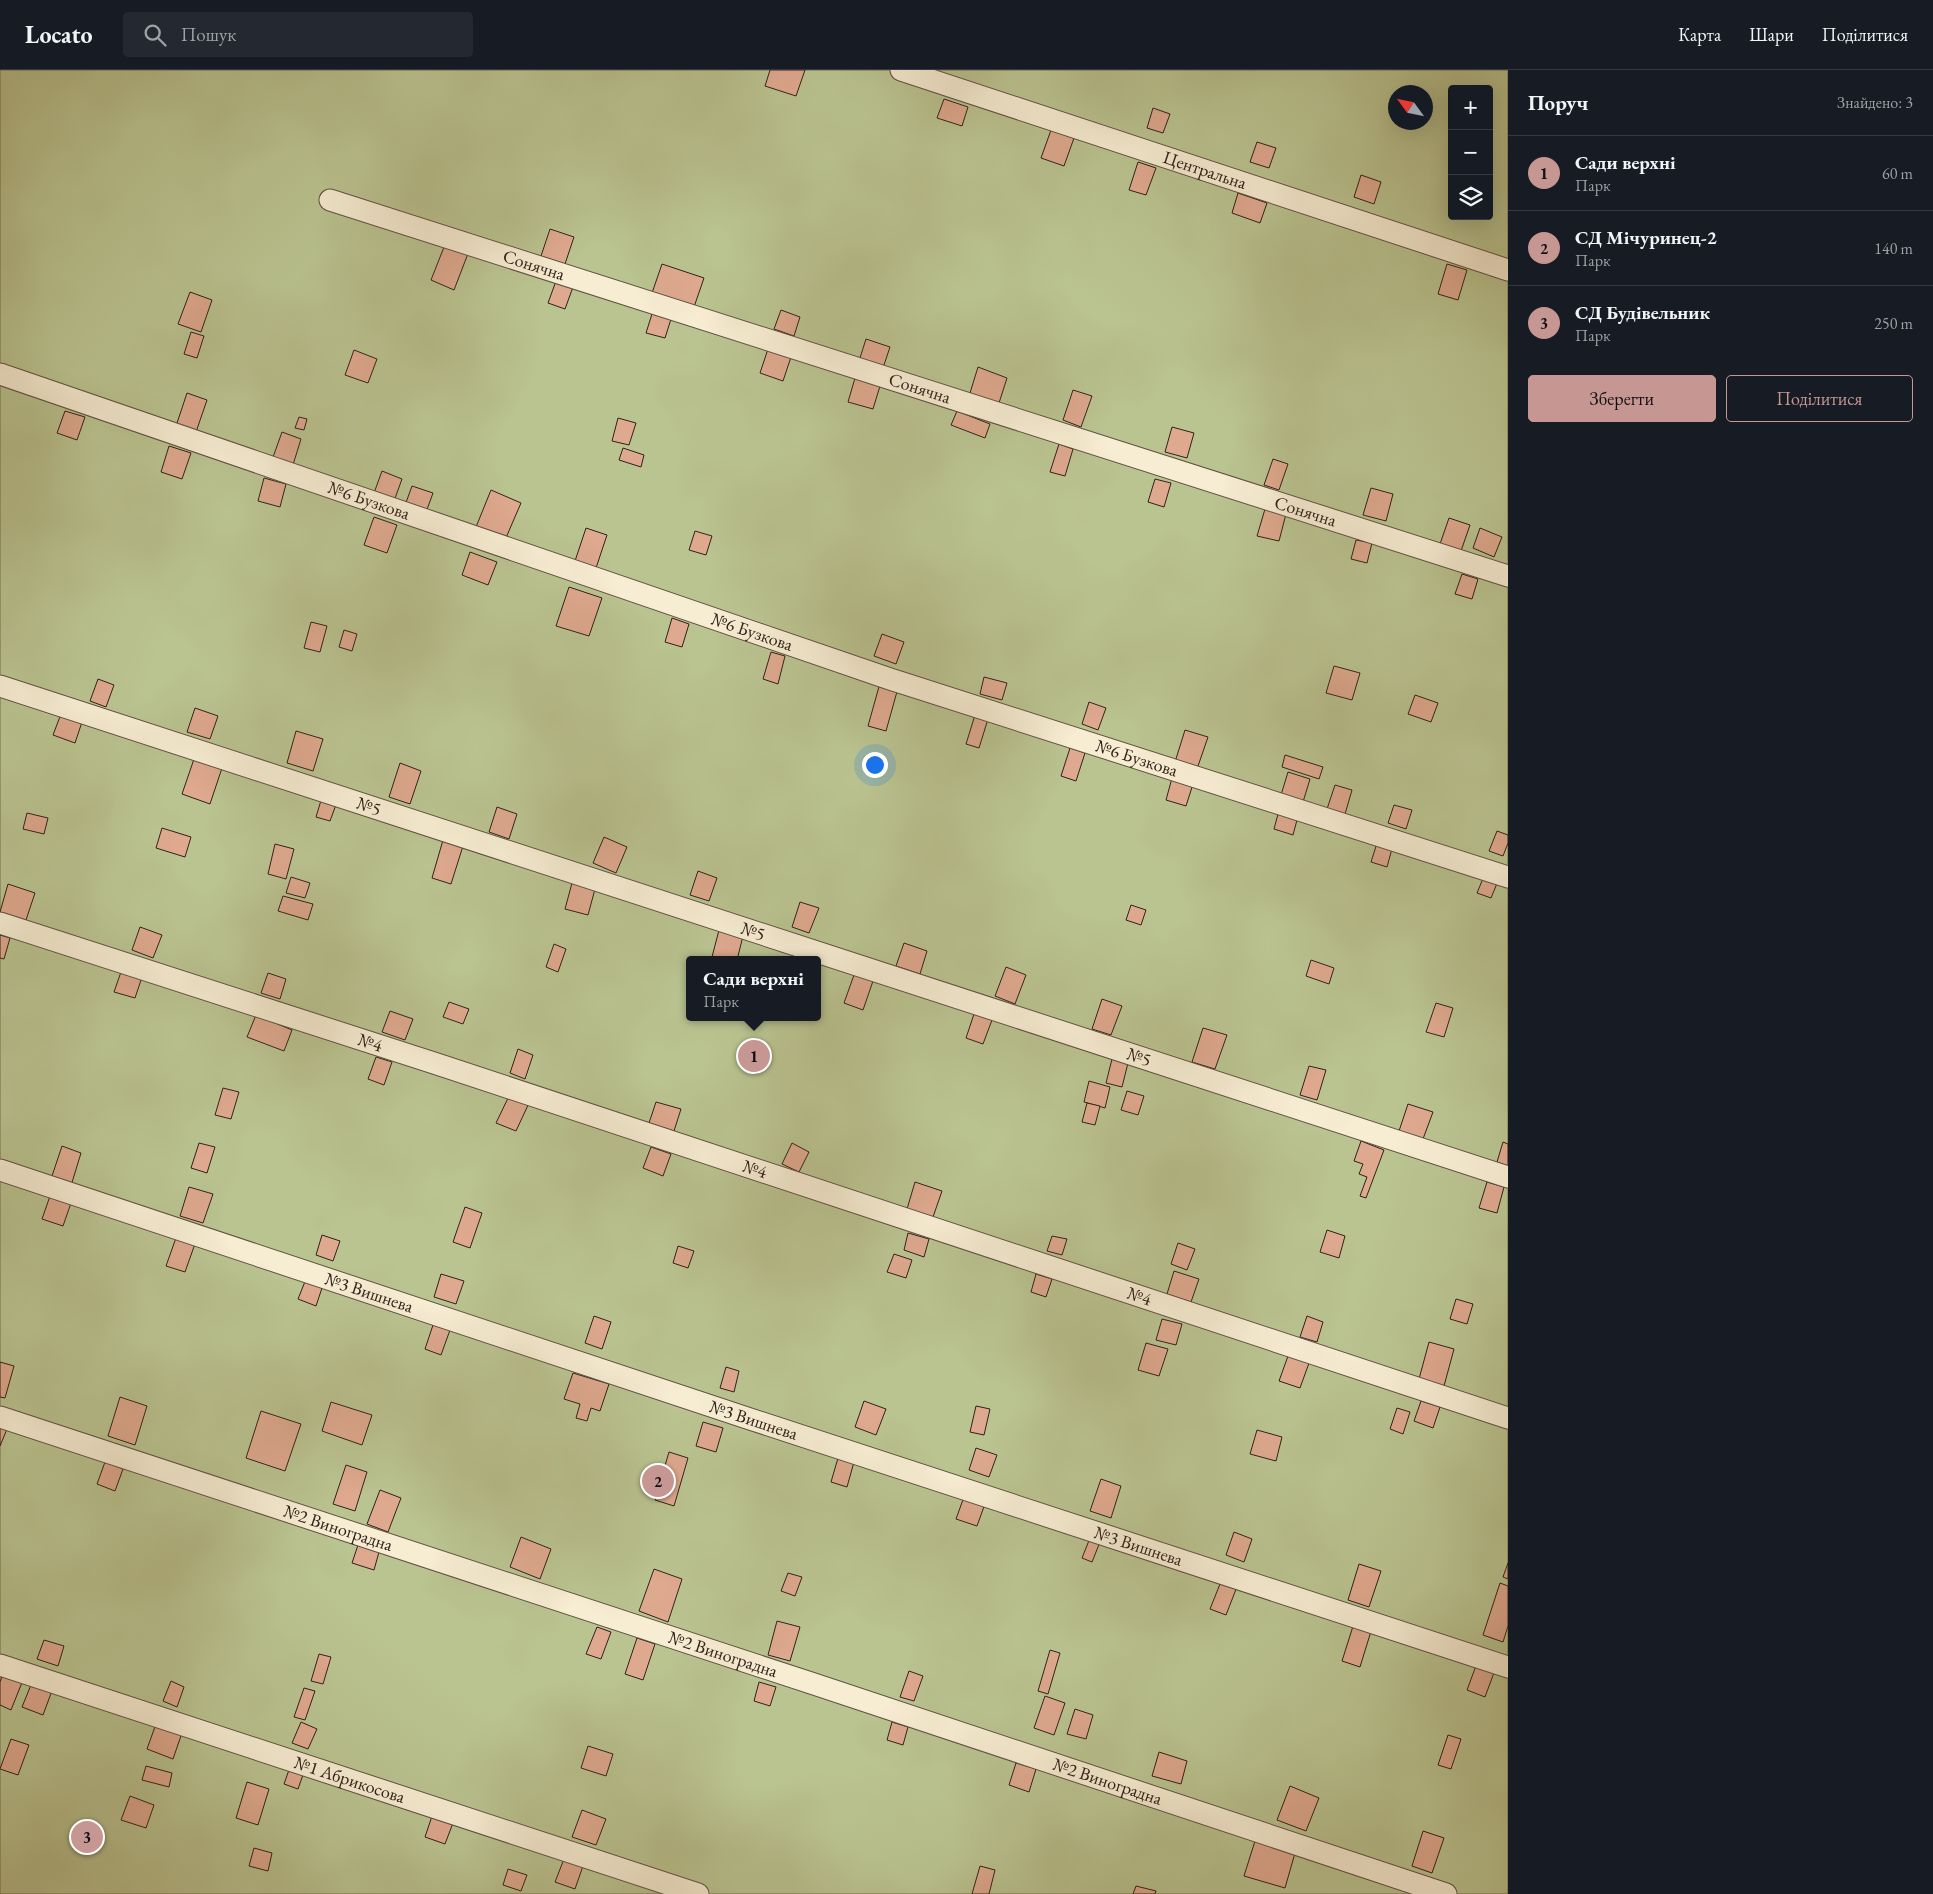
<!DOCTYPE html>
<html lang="uk">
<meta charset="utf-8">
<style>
body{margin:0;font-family:"EB Garamond",serif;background:#242831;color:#f1f3f6}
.controls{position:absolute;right:15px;top:15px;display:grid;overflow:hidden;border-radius:5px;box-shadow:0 5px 20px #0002}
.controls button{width:45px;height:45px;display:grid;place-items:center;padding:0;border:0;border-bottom:1px solid #363941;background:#171b24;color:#f1f3f6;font:25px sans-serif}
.compass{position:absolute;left:1388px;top:15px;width:45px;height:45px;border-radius:50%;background:#171b24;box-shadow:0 5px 20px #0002;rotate:303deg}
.you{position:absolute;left:874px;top:694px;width:18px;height:18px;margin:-12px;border:4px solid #fff;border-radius:50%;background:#1a73e8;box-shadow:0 0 0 8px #1a73e833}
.badge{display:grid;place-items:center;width:32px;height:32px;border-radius:50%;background:#c59692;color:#111;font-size:16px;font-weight:700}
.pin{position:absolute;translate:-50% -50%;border:2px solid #fff;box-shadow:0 1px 5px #0006}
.popup{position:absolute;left:686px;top:886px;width:135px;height:65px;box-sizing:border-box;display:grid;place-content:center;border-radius:5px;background:#171b24;filter:drop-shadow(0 1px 4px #0005);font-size:16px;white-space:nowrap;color:#9ea1a6}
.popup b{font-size:19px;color:#f1f3f6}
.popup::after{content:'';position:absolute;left:50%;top:100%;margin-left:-10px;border:10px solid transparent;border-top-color:#171b24}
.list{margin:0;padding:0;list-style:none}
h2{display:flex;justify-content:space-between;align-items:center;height:65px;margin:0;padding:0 20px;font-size:21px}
h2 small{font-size:16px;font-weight:400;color:#9ea1a6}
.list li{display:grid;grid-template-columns:32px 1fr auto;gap:15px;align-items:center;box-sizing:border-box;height:75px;padding:0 20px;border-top:1px solid #363941}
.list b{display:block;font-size:19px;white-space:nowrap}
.list p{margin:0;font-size:16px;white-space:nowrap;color:#9ea1a6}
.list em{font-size:16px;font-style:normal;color:#9ea1a6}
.actions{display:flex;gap:10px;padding:15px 20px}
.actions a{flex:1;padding:11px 0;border:1px solid #c59692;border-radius:5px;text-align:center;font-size:18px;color:#c59692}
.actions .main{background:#c59692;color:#111}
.icon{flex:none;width:28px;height:28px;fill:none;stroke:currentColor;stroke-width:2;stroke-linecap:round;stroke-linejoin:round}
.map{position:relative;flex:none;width:1508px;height:1824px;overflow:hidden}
header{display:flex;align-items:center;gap:30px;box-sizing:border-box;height:70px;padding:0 25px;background:#171b24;border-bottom:1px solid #363941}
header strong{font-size:24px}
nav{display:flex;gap:28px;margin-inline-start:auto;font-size:18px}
.search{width:350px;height:45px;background:#242831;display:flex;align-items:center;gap:12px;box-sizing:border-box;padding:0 18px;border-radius:5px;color:#9ea1a6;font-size:19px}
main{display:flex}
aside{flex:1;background:#171b24}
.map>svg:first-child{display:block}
</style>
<header>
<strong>Locato</strong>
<div class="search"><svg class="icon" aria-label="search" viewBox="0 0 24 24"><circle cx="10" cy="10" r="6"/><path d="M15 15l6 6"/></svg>Пошук</div>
<nav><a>Карта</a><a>Шари</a><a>Поділитися</a></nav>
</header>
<main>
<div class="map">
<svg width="1508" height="1824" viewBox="0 0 1508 1824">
<rect width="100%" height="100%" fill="#f2e3bc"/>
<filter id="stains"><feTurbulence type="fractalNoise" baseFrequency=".004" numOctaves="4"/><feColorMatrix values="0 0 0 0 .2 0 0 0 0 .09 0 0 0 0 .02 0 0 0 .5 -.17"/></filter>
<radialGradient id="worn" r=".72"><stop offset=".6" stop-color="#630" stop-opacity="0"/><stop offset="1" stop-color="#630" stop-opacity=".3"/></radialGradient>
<!-- green -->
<path fill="#bac491" stroke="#757255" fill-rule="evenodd" d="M0,0H1508V1824H0ZM1452,19H1489V146H1452ZM1396,22H1426V52H1396ZM690,890H818V947H690Z"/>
<!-- building -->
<g fill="#dea98f" stroke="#302119">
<polygon points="770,0 805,0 796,26 765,16"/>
<polygon points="944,29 968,37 962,56 937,48"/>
<polygon points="1153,38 1170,44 1163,63 1147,58"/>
<polygon points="1051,60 1074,68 1064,96 1041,88"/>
<polygon points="1257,72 1276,78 1269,98 1250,92"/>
<polygon points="1138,92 1156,98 1146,125 1129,120"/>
<polygon points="1361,105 1381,112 1374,134 1354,127"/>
<polygon points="1238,123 1267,133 1260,153 1232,143"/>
<polygon points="550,159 574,167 565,194 541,186"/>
<polygon points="446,172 469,181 454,220 431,210"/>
<polygon points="662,194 704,208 694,237 652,223"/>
<polygon points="1447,194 1467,200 1458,230 1438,224"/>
<polygon points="556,211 573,217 565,239 548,233"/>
<polygon points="190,222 212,230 201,262 178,254"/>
<polygon points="781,240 800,247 794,266 774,259"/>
<polygon points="652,244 671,249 665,268 646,263"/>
<polygon points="191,262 204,266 197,288 184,284"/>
<polygon points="866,269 890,277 883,298 859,291"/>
<polygon points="768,279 791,287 783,311 760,303"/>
<polygon points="354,280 377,289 368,313 345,305"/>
<polygon points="978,297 1007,308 999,333 970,323"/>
<polygon points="855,308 880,316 873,339 848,332"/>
<polygon points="1073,320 1092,326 1081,357 1063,350"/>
<polygon points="187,323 207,330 196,362 176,356"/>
<polygon points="65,341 85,347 77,370 57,363"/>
<polygon points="957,341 990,354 985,368 951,355"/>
<polygon points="299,347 307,349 304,360 295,358"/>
<polygon points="618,348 636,353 629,375 612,371"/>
<polygon points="1172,357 1194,363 1187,388 1165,382"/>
<polygon points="282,362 301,369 292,398 272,390"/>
<polygon points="1059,374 1073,379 1065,406 1050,402"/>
<polygon points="169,376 191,383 182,409 161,402"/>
<polygon points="623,378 644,385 641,397 619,390"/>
<polygon points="1273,389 1288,394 1279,420 1264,415"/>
<polygon points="382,401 402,409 394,431 374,423"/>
<polygon points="264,408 286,414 280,437 258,431"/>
<polygon points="1155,409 1171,413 1164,437 1148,432"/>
<polygon points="412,416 433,423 425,445 404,438"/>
<polygon points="1371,418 1393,424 1386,451 1363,445"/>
<polygon points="491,420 521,433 505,470 476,457"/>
<polygon points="1265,439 1286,444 1279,471 1257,466"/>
<polygon points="374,447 397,455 387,483 364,475"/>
<polygon points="1449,448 1470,455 1461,481 1440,474"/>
<polygon points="586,458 607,465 596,498 575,491"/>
<polygon points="1480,458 1502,467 1494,487 1473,478"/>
<polygon points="695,461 712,466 706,485 689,480"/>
<polygon points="1356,470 1372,473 1367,493 1351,489"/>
<polygon points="470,482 497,492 488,515 462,505"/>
<polygon points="1462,504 1478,509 1472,529 1455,524"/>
<polygon points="569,517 602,528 589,566 556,556"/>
<polygon points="672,548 689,554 682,577 665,572"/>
<polygon points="311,552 327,556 320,582 304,578"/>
<polygon points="344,560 357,564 352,581 339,577"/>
<polygon points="882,564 904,572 896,594 874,586"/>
<polygon points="771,582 785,586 778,614 763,609"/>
<polygon points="1334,596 1360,603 1352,630 1326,623"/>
<polygon points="984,607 1007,613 1002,630 980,624"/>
<polygon points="98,609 114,615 106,637 90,631"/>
<polygon points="880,613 898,618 886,661 868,656"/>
<polygon points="1415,625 1438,633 1431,652 1408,644"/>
<polygon points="1089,632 1106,638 1098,660 1082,654"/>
<polygon points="195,638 218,646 210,669 187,662"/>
<polygon points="61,644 82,652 75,673 53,665"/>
<polygon points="975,645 988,649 979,678 966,674"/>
<polygon points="1185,660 1208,667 1197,699 1175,692"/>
<polygon points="296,661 323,669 313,701 287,693"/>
<polygon points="1070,678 1085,683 1076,711 1061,706"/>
<polygon points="1285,685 1323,697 1319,709 1282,697"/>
<polygon points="194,689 222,698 210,734 182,724"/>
<polygon points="400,693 421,701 410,734 389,727"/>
<polygon points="1288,702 1310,709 1303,732 1281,725"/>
<polygon points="1172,708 1193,714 1186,736 1166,730"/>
<polygon points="1335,715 1352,720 1345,744 1327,739"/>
<polygon points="322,727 337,732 330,751 316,747"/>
<polygon points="1394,735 1412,740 1406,759 1388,753"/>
<polygon points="497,737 517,744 509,769 489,762"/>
<polygon points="27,743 48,748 44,764 23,759"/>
<polygon points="1278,744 1297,750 1293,765 1274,759"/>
<polygon points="162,758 191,767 185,787 156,778"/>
<polygon points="1497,761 1508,765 1508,773 1503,786 1489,781"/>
<polygon points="604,767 627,777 616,803 593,793"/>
<polygon points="443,770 463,776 451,814 432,808"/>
<polygon points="1378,770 1393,775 1387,797 1371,792"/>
<polygon points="275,774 294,779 286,809 268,804"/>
<polygon points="698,801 717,808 709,831 690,825"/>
<polygon points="1484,806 1498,811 1491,828 1477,823"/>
<polygon points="291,807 310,813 305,828 286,823"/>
<polygon points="572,813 595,819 588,845 565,839"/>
<polygon points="8,814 35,823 26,850 0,842"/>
<polygon points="283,826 313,834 308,850 278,841"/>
<polygon points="800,832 819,838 809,863 792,857"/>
<polygon points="1131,835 1146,840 1141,855 1126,850"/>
<polygon points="140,857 162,865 153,888 132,880"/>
<polygon points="719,860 743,866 737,890 721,890 712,887"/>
<polygon points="0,865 10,868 4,889 0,888"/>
<polygon points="904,873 927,881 920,904 896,896"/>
<polygon points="554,874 566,879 558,902 546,897"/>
<polygon points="1311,890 1334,898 1329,914 1306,906"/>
<polygon points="1006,897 1026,905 1015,934 995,926"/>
<polygon points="122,899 142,907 135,928 114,922"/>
<polygon points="268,903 286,909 280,929 261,923"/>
<polygon points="854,905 873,911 863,940 844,933"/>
<polygon points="1102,929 1122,936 1111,965 1092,959"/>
<polygon points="449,932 469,939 463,954 443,947"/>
<polygon points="1436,933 1453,938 1444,967 1426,962"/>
<polygon points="390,941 413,949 405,970 382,962"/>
<polygon points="974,944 992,950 983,974 966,968"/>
<polygon points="256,945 292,960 284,981 247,967"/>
<polygon points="1203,958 1227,965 1215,999 1192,992"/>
<polygon points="518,979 533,985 525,1009 510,1003"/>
<polygon points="376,987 392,992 384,1015 368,1009"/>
<polygon points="1112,989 1128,993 1122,1017 1106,1013"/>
<polygon points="1309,996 1326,1000 1317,1030 1300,1025"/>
<polygon points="1089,1011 1110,1017 1105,1038 1084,1032"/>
<polygon points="223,1018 239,1022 231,1049 215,1045"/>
<polygon points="1127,1021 1144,1026 1138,1045 1121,1040"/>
<polygon points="510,1024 529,1033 516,1061 496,1053"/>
<polygon points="656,1032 681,1039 674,1061 649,1053"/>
<polygon points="1087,1033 1100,1036 1095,1055 1082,1052"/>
<polygon points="1408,1034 1433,1042 1423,1069 1399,1061"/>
<polygon points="1361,1071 1384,1080 1366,1128 1360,1126 1367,1107 1359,1104 1363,1094 1354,1091"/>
<polygon points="1503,1072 1508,1074 1508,1096 1497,1092"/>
<polygon points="199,1073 215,1077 207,1103 191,1098"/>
<polygon points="792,1073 809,1082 799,1102 782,1094"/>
<polygon points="62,1076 81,1083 70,1119 50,1112"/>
<polygon points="651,1077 671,1084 663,1106 643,1098"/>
<polygon points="915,1112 942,1121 933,1147 907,1139"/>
<polygon points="1487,1112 1504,1117 1497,1143 1479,1138"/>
<polygon points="189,1117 213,1124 203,1153 180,1146"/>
<polygon points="50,1126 71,1133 63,1156 42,1149"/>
<polygon points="465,1137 482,1143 470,1178 453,1172"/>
<polygon points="1327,1160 1345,1166 1339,1188 1320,1182"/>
<polygon points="908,1163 929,1169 924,1187 904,1180"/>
<polygon points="177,1165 196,1171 185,1202 166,1196"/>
<polygon points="322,1165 340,1171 333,1191 316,1185"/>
<polygon points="1052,1166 1067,1169 1062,1185 1047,1181"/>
<polygon points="1178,1173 1195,1179 1187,1200 1171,1194"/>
<polygon points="678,1176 694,1181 688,1198 673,1193"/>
<polygon points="894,1184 912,1190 906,1208 887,1202"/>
<polygon points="1174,1201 1199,1209 1191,1232 1167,1224"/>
<polygon points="441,1204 464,1211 456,1234 434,1227"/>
<polygon points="1036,1204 1052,1209 1046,1227 1031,1222"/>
<polygon points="306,1209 323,1215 316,1236 298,1229"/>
<polygon points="1456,1229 1473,1234 1467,1254 1450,1249"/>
<polygon points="594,1246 611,1252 602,1279 585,1273"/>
<polygon points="1307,1246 1323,1252 1317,1272 1300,1267"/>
<polygon points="1162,1249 1182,1254 1176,1275 1156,1270"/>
<polygon points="433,1255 450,1260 441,1285 425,1279"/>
<polygon points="1429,1272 1454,1279 1444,1316 1419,1309"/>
<polygon points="1146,1273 1168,1279 1159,1306 1138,1300"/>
<polygon points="1288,1286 1309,1293 1300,1318 1279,1311"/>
<polygon points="0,1292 14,1296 5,1328 0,1327"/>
<polygon points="726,1297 739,1301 734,1322 720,1318"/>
<polygon points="573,1303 609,1314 600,1341 591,1338 587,1351 576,1348 580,1334 564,1329"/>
<polygon points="120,1327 147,1336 135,1375 108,1366"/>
<polygon points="864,1331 886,1339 876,1365 855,1357"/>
<polygon points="1421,1331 1440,1337 1433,1358 1414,1351"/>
<polygon points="331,1332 372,1345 362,1375 322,1361"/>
<polygon points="976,1336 990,1339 984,1365 970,1362"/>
<polygon points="1397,1338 1410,1342 1403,1364 1390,1359"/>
<polygon points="261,1341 301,1354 285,1401 246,1388"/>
<polygon points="703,1352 723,1358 716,1382 696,1376"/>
<polygon points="0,1356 7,1359 0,1376"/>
<polygon points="1257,1360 1282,1367 1276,1391 1250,1384"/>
<polygon points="976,1378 997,1385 989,1407 969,1400"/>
<polygon points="669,1382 688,1388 674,1436 655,1430"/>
<polygon points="838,1388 854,1392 847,1417 831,1412"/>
<polygon points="105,1392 123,1399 115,1421 97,1414"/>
<polygon points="346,1395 367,1402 355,1441 333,1434"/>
<polygon points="1101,1409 1121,1416 1111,1448 1090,1441"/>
<polygon points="380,1420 401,1428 388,1462 367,1454"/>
<polygon points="965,1424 986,1431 977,1456 956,1449"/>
<polygon points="1234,1462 1252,1469 1244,1492 1226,1485"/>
<polygon points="521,1467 551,1479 540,1509 510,1497"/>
<polygon points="1090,1468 1100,1472 1092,1492 1082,1488"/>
<polygon points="358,1475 379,1482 374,1500 352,1493"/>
<polygon points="1508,1493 1508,1509 1503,1507"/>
<polygon points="1359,1494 1381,1501 1369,1537 1348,1530"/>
<polygon points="654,1499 682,1509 668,1552 639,1541"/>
<polygon points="788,1503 802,1507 795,1526 781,1521"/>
<polygon points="1222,1509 1238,1514 1226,1545 1210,1539"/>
<polygon points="1500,1513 1508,1516 1508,1556 1503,1572 1483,1565"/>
<polygon points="777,1551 800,1557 790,1591 768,1585"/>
<polygon points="1354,1553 1372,1558 1360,1597 1342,1591"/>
<polygon points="597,1557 611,1562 601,1589 586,1584"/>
<polygon points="637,1568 655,1574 643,1610 625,1604"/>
<polygon points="44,1570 64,1576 58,1596 37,1589"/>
<polygon points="1050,1580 1060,1583 1048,1624 1038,1621"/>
<polygon points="319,1584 331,1587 323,1614 311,1611"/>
<polygon points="1477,1593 1495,1600 1485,1627 1467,1620"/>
<polygon points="909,1601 923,1606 914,1631 900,1627"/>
<polygon points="4,1602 23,1610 11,1640 0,1635 0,1612"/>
<polygon points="33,1610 53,1618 43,1645 22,1637"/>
<polygon points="171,1611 184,1617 177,1637 163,1631"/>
<polygon points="759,1612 776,1617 770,1636 754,1631"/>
<polygon points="304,1618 315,1621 305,1650 294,1647"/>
<polygon points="1045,1626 1065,1633 1054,1665 1034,1658"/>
<polygon points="1075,1639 1093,1645 1086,1669 1067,1664"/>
<polygon points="157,1651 183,1660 173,1689 147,1679"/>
<polygon points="301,1652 317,1659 308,1679 292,1673"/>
<polygon points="892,1652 908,1657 903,1675 887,1670"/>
<polygon points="1448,1665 1461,1669 1451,1699 1438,1695"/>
<polygon points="11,1669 29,1675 18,1705 0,1699"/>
<polygon points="588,1676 613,1684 606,1706 581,1698"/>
<polygon points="1159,1682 1187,1691 1181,1714 1152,1706"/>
<polygon points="1016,1693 1036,1699 1029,1722 1009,1715"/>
<polygon points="146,1696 172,1703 169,1717 142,1710"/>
<polygon points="290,1697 304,1702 298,1719 284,1714"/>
<polygon points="247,1712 269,1719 258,1755 236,1748"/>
<polygon points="1290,1716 1319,1728 1306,1761 1277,1750"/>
<polygon points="130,1726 154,1735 146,1758 121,1750"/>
<polygon points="582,1740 606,1749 596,1775 572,1767"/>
<polygon points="432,1746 453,1753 445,1774 425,1767"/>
<polygon points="1423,1761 1444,1768 1432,1803 1412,1796"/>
<polygon points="1255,1771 1295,1783 1285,1818 1244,1806"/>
<polygon points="254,1778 272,1783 268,1801 249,1796"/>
<polygon points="564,1789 583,1796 575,1819 555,1812"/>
<polygon points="980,1796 995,1800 989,1824 972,1824"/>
<polygon points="508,1799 527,1805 521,1821 503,1815"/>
<polygon points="1136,1816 1156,1821 1155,1824 1133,1824"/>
</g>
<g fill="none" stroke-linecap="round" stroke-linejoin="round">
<!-- service casing -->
<g stroke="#605242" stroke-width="23">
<g id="service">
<path id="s1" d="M901,0L1508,200"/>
<path id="s2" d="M330,130L1508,506"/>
<path id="s3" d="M0,304L890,609L1508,807"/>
<path id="s4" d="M0,616L1508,1107"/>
<path id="s5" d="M0,853L437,994L1508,1348"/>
<path id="s6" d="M0,1100L747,1348L1508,1597"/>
<path id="s7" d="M0,1347L811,1613L1446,1824"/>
<path id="s8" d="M0,1595L698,1824"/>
</g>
</g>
<!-- service -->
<use href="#service" stroke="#f7edd3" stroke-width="21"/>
</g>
<g text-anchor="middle" stroke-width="4" stroke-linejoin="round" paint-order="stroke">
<!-- street labels -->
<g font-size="18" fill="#302119" stroke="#f7edd3">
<text dy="6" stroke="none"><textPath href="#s1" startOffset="320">Центральна</textPath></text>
<text dy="6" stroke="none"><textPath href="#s2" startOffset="214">Сонячна</textPath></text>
<text dy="6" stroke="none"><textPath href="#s2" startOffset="619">Сонячна</textPath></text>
<text dy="6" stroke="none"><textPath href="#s3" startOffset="390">№6 Бузкова</textPath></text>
<text dy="6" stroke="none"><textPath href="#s2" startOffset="1024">Сонячна</textPath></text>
<text dy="6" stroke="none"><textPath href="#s3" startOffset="795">№6 Бузкова</textPath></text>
<text dy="6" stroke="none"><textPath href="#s3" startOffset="1200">№6 Бузкова</textPath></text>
<text dy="6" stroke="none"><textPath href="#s4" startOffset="388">№5</textPath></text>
<text dy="6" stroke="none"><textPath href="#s4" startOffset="792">№5</textPath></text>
<text dy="6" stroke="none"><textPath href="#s5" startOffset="389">№4</textPath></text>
<text dy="6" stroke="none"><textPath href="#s4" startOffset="1198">№5</textPath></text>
<text dy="6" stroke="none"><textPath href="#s5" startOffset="794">№4</textPath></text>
<text dy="6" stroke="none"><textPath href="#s6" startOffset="389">№3 Вишнева</textPath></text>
<text dy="6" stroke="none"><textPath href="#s5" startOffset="1199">№4</textPath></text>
<text dy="6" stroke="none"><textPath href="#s6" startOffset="794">№3 Вишнева</textPath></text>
<text dy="6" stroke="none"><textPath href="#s7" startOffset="356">№2 Виноградна</textPath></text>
<text dy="6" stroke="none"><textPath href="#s6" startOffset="1199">№3 Вишнева</textPath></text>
<text dy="6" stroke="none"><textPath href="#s7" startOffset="761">№2 Виноградна</textPath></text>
<text dy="6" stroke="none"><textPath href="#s8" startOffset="368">№1 Абрикосова</textPath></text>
<text dy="6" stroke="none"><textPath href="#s7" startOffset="1166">№2 Виноградна</textPath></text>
</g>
</g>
<rect width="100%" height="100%" filter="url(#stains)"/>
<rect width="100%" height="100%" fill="url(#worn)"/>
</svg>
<div class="controls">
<button>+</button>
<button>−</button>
<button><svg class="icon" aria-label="layers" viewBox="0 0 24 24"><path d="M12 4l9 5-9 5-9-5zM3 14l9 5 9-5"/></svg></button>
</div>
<svg class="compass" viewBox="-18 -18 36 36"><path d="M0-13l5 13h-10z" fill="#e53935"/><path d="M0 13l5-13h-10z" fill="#9ea1a6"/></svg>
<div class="you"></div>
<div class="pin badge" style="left:754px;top:986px">1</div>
<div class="popup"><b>Сади верхні</b>Парк</div>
<div class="pin badge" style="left:658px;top:1411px">2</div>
<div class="pin badge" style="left:87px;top:1767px">3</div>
</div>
<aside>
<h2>Поруч<small>Знайдено: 3</small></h2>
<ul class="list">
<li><span class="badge">1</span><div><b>Сади верхні</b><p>Парк</p></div><em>60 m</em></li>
<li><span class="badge">2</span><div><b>СД Мічуринец-2</b><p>Парк</p></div><em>140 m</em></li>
<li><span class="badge">3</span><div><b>СД Будівельник</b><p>Парк</p></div><em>250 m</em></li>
</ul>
<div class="actions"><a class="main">Зберегти</a><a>Поділитися</a></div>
</aside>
</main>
